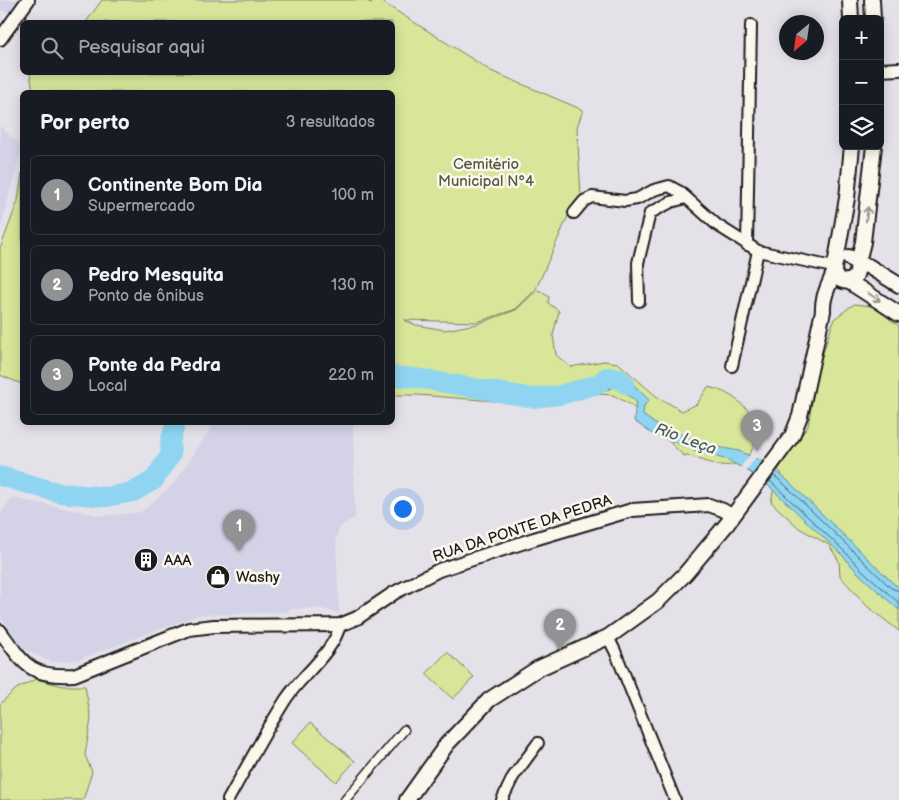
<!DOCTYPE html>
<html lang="pt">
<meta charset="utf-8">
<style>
body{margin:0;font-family:"Balsamiq Sans",sans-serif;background:#20242c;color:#f1f3f6}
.controls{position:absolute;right:15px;top:15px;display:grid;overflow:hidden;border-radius:8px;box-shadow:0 2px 12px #0003}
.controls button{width:45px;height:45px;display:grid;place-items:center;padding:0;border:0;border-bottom:1px solid #363941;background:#171b24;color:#f1f3f6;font:25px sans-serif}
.compass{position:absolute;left:779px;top:15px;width:45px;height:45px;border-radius:50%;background:#171b24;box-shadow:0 2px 12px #0003;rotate:209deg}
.you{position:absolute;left:402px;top:508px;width:18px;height:18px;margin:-12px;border:4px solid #fff;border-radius:50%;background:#1a73e8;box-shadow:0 0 0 8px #1a73e833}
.badge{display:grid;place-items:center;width:32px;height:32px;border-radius:50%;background:#919294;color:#fff;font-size:16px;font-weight:700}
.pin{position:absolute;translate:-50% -41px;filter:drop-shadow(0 1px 2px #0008)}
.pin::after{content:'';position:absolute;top:26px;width:18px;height:15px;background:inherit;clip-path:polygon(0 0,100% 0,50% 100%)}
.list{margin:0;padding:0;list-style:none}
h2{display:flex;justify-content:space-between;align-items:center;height:65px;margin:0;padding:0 20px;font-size:21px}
h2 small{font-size:16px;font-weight:400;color:#9ea1a6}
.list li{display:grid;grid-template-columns:32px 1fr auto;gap:15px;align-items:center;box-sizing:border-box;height:80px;margin:0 10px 10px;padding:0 10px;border:1px solid #363941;border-radius:8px}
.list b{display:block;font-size:19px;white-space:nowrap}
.list p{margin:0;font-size:16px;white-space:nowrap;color:#9ea1a6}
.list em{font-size:16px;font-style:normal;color:#9ea1a6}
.icon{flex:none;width:28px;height:28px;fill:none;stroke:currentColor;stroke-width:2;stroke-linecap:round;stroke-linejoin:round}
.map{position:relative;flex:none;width:899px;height:800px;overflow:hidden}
.search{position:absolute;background:#171b24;box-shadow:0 2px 12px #0003;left:20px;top:20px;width:375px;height:55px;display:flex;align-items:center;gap:12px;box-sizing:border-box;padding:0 18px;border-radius:8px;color:#9ea1a6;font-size:19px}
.panel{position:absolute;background:#171b24;box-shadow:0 2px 12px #0003;left:20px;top:90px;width:375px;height:335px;border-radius:8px}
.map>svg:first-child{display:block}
</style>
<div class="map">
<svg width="899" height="800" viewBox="0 0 899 800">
<rect width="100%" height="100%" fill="#e4e1e8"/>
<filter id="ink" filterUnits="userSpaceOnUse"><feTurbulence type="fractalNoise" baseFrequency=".02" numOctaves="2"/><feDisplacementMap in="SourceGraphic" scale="10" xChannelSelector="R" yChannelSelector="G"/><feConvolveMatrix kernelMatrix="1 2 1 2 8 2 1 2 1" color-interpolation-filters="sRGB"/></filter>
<g filter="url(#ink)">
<!-- built -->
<g fill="#d4d2e6">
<polygon points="0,0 19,0 9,14 0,9"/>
<polygon points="0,126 22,147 0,229"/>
<polygon points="214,423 353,423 355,518 346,522 339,528 336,539 339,613 318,608 289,609 289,612 198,615 77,660 52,662 36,655 22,647 0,616 0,514 12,498 103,516 141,512 174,484"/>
</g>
<!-- green -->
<g fill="#d8e699" stroke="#7a815a">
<path d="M102,0H364L371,3L373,0H379L491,71L583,110L577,127L581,196L568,216L536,289L516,309L477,322L404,320L416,325L445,330L477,324L516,310L535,292L539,290L549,297L548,303L559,311L553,335L556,355L570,367L604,361L618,363L656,396L682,411L697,404L708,387C733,392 745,406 761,425C758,433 755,447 749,454C732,475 708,462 687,455L684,456L631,405L613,395L565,392L540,401L507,402L418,395H393L392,92H33L30,73L392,72V22H86Z"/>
<polygon points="22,173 22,384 0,375 0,249 18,201"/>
<polygon points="854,304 872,306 899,326 899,631 867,606 840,576 839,561 829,545 799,528 771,502 775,482 782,474 778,470 808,426 817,372 834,319"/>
<polygon points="447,652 474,677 453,699 426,674"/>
<polygon points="36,679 63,686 85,686 91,719 85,755 92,772 83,800 0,800 0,704 16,689"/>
<polygon points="310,723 355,761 336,782 292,743"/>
</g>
<!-- water -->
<polygon fill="#8fd5f1" stroke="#618b9c" points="615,369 628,379 649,400 644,406 643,415 658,426 712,446 739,451 762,461 786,479 894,584 899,587 899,610 859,574 842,555 770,487 751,473 728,460 699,452 651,433 634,421 636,401 615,386 607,390 597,376"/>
<!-- pier -->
<polygon fill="#e4e1e8" points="751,454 757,456 745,472 739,469"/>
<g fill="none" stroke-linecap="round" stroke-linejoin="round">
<!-- shore -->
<g stroke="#4a6671" stroke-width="1">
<polyline points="773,475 783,483 891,588 899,591"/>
<polyline points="769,480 845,552 862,570 899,603"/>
</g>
<!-- river -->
<g stroke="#8fd5f1" stroke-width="20">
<polyline points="392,376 416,378 533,398 560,395 598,384 607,377 618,378 625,384"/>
<polyline points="0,476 60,493 106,497 133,492 154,480 171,454 170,442 176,422"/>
</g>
<!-- pedestrian casing -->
<g stroke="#1c1c1c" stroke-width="11">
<polyline id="pedestrian" points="345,800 404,730"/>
</g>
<!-- minor casing -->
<g stroke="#1c1c1c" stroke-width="14">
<g id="minor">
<polyline points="574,213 584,201 592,197 625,201 637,199 654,190 669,186 680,192 717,225 758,251 833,267"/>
<polyline points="747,245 751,25"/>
<polyline points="639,301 638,263 650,213 671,202 686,198"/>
<polyline points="732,366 758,251"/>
<polyline points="608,637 615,651 675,800"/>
<path d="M228,800C247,766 265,732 286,699C301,676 334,652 340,625"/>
<polyline points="502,800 513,777 538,743"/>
</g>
</g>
<!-- tertiary casing -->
<g stroke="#1c1c1c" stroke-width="16">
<g id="tertiary">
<polyline points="0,39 28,0"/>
<polyline points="880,70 899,69"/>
<path d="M0,631C24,664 30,678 74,675L189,629L214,626L340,625L357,618L394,593L439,570L534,539L632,510L709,505L723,510L733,516"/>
</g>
</g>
<!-- secondary casing -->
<g stroke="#1c1c1c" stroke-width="18">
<g id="secondary">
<polyline points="850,0 851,19"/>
<polyline points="872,0 873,19"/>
<polyline points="856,261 860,254 863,242 874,146"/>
<polyline points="857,264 868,266 899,285"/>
<path d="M834,274C844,288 860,281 857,264L849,257"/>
<polyline points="848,281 899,314"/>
<path d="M407,800L447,744L489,700L537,669L608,637L658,601L685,574L727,524L792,436L800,416L823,311C822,298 828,287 833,275C835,271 833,267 836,260L847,198L852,146"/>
</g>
</g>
<!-- pedestrian -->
<use href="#pedestrian" stroke="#fbf7ec" stroke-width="8"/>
<!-- minor -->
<use href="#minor" stroke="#fbf7ec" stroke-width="10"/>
<!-- tertiary -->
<use href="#tertiary" stroke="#fbf7ec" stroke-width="12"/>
<!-- secondary -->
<use href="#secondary" stroke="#fbf7ec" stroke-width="14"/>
</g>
<!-- one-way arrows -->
<defs><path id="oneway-shaft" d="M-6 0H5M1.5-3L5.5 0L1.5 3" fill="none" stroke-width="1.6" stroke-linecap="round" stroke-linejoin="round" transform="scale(1.25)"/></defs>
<g stroke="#97948e">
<use href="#oneway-shaft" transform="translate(867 214) rotate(-82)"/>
<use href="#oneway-shaft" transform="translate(874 297) rotate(34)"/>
</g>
</g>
<!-- icons -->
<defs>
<g id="building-disc" transform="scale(1.25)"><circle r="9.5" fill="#1c1c1c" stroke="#fbf7ec"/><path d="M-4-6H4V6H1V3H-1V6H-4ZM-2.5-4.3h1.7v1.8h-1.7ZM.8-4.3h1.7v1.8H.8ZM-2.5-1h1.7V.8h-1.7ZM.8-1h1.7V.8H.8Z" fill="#fff"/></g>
<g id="shop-disc" transform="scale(1.25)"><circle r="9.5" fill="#1c1c1c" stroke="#fbf7ec"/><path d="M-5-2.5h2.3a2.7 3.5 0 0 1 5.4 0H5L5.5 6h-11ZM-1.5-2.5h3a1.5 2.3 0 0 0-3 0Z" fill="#fff"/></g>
</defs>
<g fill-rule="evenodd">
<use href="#building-disc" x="146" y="560"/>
<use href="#shop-disc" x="218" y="577"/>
</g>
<g text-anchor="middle" stroke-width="5" stroke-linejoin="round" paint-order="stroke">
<!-- park labels -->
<g font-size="15" fill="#545942" stroke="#fbf7ec">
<text x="486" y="169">Cemitério<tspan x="486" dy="17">Municipal Nº4</tspan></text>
</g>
<!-- street labels -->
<g font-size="15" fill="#1c1c1c" stroke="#fbf7ec">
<text transform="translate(522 528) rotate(-18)" y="5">RUA DA PONTE DA PEDRA</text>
</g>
<!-- poi labels -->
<g font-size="15" fill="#1c1c1c" stroke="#fbf7ec" text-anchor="start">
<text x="164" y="565">AAA</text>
<text x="236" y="582">Washy</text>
</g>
<!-- water labels -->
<g font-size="16" font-style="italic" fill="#445d67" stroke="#fbf7ec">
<text transform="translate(686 438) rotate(20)" y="6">Rio Leça</text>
</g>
</g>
</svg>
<div class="controls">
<button>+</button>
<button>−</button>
<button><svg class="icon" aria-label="layers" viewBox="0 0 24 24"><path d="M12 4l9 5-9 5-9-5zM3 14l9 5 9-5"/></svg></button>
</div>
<svg class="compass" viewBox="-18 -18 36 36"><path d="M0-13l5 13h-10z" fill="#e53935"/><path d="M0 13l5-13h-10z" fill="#9ea1a6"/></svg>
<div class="you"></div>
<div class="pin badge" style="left:239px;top:551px">1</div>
<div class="pin badge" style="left:560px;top:650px">2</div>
<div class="pin badge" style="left:757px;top:451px">3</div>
<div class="search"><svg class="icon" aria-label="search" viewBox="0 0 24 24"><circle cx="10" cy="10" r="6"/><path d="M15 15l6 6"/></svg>Pesquisar aqui</div>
<section class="panel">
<h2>Por perto<small>3 resultados</small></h2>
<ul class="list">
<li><span class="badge">1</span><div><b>Continente Bom Dia</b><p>Supermercado</p></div><em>100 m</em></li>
<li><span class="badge">2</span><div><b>Pedro Mesquita</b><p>Ponto de ônibus</p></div><em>130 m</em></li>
<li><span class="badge">3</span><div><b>Ponte da Pedra</b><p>Local</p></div><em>220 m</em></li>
</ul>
</section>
</div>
